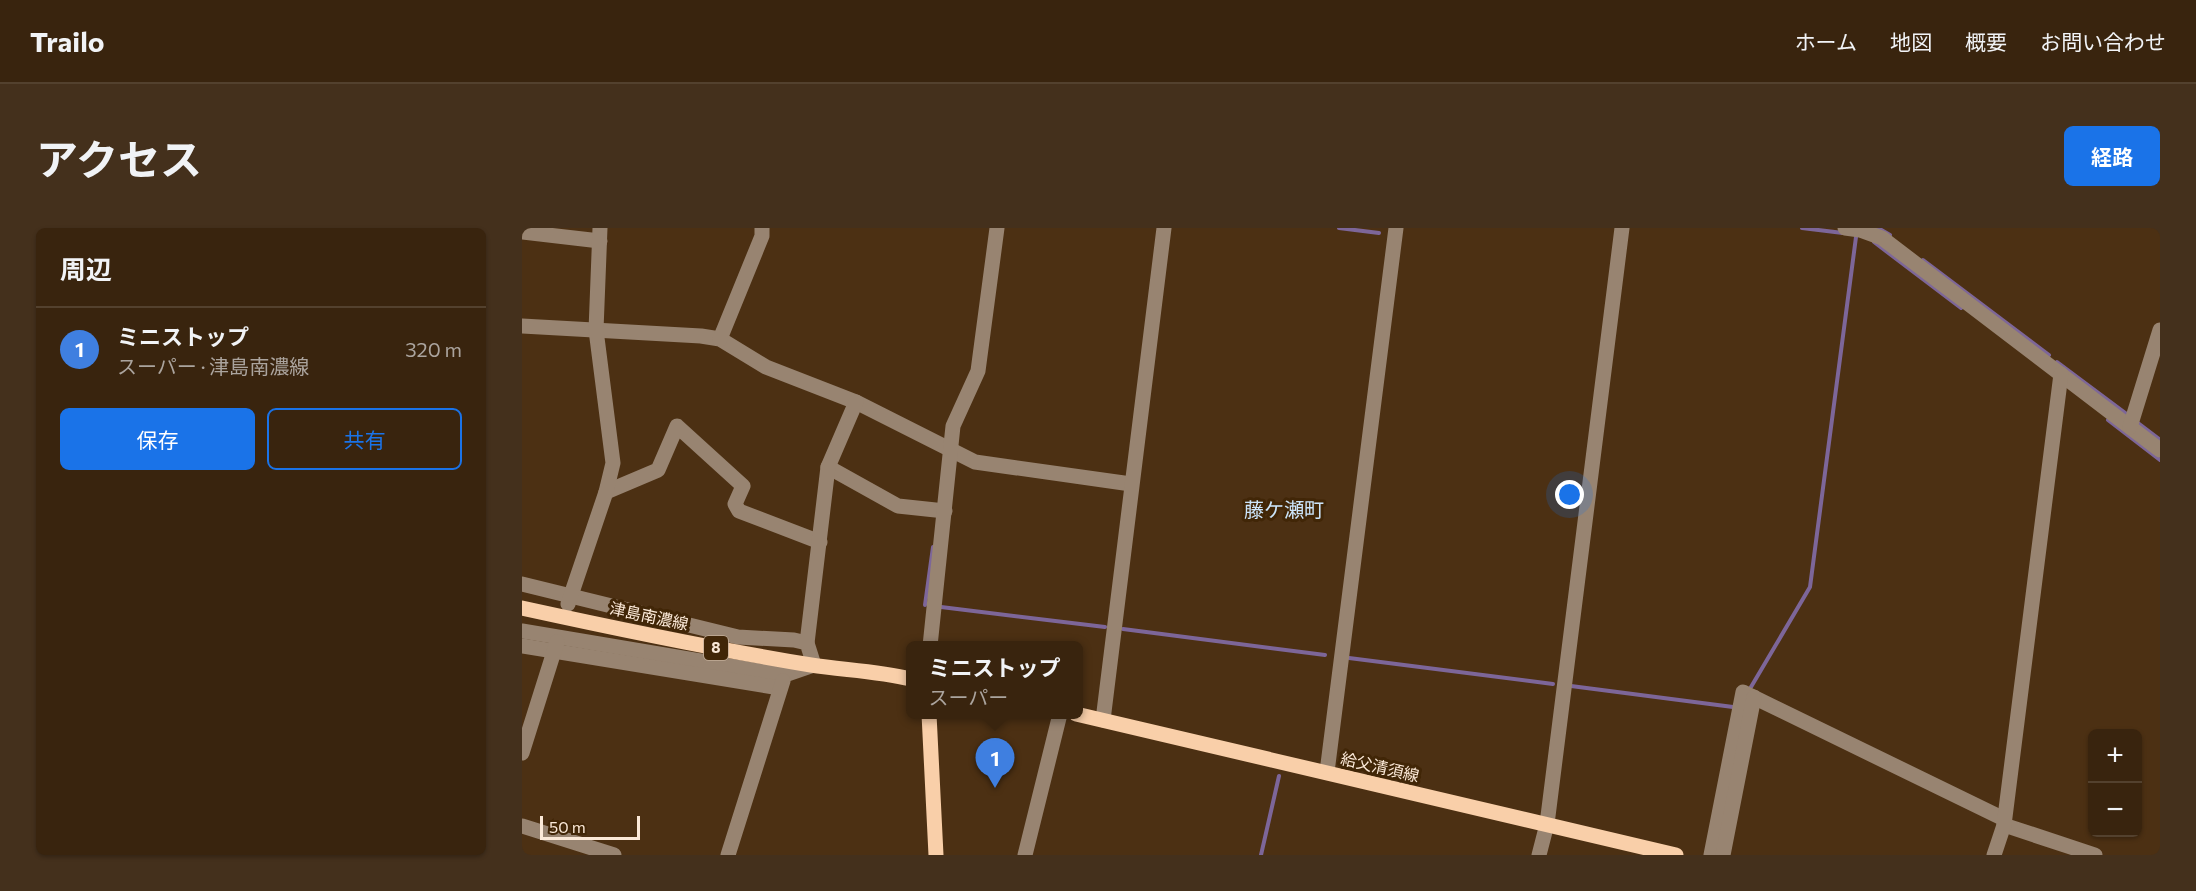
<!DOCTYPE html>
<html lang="ja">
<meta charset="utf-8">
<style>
body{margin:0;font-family:Commissioner,"Noto Sans JP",sans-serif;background:#44301c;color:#f1f3f6}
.controls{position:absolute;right:18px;bottom:18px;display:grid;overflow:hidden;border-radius:9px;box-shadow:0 2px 4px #0004}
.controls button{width:54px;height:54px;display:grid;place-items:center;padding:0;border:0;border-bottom:2px solid #53412e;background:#39240e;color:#f1f3f6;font:30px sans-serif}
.scale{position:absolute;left:18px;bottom:15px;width:100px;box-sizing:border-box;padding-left:6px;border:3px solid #fbe9d8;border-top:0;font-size:16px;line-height:21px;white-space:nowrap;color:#fbe9d8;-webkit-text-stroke:4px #412607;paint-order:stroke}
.you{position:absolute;left:1048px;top:267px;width:21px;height:21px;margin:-15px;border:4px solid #fff;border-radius:50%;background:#1a73e8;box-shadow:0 0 0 9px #1a73e833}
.badge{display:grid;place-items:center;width:39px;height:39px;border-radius:50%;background:#1a73e8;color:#fff;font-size:20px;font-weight:700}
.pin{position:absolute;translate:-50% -50px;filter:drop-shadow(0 2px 3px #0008)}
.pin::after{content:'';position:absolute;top:32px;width:21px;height:18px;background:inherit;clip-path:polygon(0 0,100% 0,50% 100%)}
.popup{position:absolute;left:384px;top:413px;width:177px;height:78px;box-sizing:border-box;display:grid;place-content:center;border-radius:9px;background:#39240e;filter:drop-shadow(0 2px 4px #0005);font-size:20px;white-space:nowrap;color:#aba49e}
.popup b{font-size:22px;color:#f1f3f6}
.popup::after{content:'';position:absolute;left:50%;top:100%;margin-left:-12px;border:12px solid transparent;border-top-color:#39240e}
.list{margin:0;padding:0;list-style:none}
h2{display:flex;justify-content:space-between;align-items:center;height:78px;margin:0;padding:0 24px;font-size:26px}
h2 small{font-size:20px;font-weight:400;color:#aba49e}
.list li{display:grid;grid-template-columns:39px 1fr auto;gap:18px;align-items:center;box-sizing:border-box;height:84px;padding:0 24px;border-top:2px solid #53412e}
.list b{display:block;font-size:22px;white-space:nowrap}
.list p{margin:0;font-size:20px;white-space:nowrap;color:#aba49e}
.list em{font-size:20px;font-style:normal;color:#aba49e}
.actions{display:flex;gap:12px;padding:18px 24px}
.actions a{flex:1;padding:14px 0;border:2px solid #1a73e8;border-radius:9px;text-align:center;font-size:21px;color:#1a73e8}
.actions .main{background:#1a73e8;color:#fff}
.map{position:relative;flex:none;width:1638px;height:627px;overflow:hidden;border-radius:9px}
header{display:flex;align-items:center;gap:36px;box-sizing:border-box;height:84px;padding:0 30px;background:#39240e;border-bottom:2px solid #53412e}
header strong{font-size:28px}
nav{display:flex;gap:33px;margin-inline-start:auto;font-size:21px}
.intro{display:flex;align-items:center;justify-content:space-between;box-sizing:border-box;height:144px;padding:0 36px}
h1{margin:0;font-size:42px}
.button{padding:15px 27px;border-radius:9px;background:#1a73e8;color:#fff;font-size:21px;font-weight:700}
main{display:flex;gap:36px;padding:0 36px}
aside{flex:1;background:#39240e;border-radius:9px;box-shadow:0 2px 4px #0004}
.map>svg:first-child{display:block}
</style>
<header>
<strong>Trailo</strong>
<nav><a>ホーム</a><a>地図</a><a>概要</a><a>お問い合わせ</a></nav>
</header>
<div class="intro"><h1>アクセス</h1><a class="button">経路</a></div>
<main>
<aside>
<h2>周辺<small></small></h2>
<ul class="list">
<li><span class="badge" style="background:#3f7fe0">1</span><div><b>ミニストップ</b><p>スーパー · 津島南濃線</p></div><em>320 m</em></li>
</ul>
<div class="actions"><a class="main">保存</a><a>共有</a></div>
</aside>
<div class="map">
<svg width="1638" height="627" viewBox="0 0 1638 627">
<rect width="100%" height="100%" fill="#4c3013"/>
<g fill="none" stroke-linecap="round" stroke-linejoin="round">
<!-- stream -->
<g stroke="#7d6699" stroke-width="4">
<polyline points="817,0 857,5"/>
<polyline points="1280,0 1321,5"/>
<polyline points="1356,0 1368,7"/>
<polyline points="1352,14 1439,80"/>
<polyline points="1401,32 1527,127"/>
<polyline points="1535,134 1606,187"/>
<polyline points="1586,192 1638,232"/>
<polyline points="1616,195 1637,211"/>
<polyline points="403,377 411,319"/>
<polyline points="419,379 583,399"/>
<polyline points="601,401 803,427"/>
<polyline points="827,430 1031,456"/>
<polyline points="1049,458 1211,479"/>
<polyline points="1229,459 1288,359 1334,9"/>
<polyline points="739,627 757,548"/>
</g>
<!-- minor -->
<g stroke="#988471" stroke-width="15">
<polyline points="1323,0 1338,2 1360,10 1638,222"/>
<polyline points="0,4 78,13"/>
<polyline points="0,98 179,108 198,111 244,139 334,174 453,234 609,256"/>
<polyline points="198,111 240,8 240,0"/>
<polyline points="1608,199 1638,102"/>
<polyline points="306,239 376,278 423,283"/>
<polyline points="84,264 136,242 155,198 221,258 213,276 217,283 298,314"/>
<polyline points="0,356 216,409 272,412 285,415 292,437 263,447 0,403"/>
<polyline points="46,376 84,264 91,235 74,102 78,0"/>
<polyline points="285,415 306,239 334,174"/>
<polyline points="0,418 258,460"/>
<polyline points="408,418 431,198 456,143 475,0"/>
<polyline points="581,492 642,0"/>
<polyline points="0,525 35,414"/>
<polyline points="805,544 874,0"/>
<polyline points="1482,597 1573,627"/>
<polyline points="0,598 92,627"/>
<polyline points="206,627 261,453"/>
<polyline points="503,627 538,486"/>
<polyline points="1017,627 1025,596 1100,0"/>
<polyline points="1189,627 1221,464 1482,591"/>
<polyline points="1201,627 1232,469"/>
<polyline points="1472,627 1482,597 1539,146"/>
</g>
<!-- major -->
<g stroke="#f9cfa9" stroke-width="15">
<path d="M0,380C96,401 192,421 289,437C322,442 356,443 389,451"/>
<polyline points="407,486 414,627"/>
<polyline points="554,486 1154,627"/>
</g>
</g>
<g text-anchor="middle" stroke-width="6" stroke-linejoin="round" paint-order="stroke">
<!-- shield labels -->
<rect fill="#412607" stroke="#c3ae99" stroke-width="1.5" x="182" y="408" width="24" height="24" rx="4.5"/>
<g font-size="15" font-weight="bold" fill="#fbe9d8">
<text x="194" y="425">8</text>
</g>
<!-- street labels -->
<g font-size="16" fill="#fbe9d8" stroke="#412607">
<text transform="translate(127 388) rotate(12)" y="6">津島南濃線</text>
<text transform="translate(858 539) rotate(13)" y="6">給父清須線</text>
</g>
<!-- quarter labels -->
<g font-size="20" fill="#cce5fb" stroke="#412607">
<text x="762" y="289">藤ケ瀬町</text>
</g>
</g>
</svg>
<div class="controls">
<button>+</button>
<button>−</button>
</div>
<div class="scale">50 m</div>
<div class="you"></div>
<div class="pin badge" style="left:473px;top:560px;background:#3f7fe0">1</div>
<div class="popup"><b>ミニストップ</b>スーパー</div>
</div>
</main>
